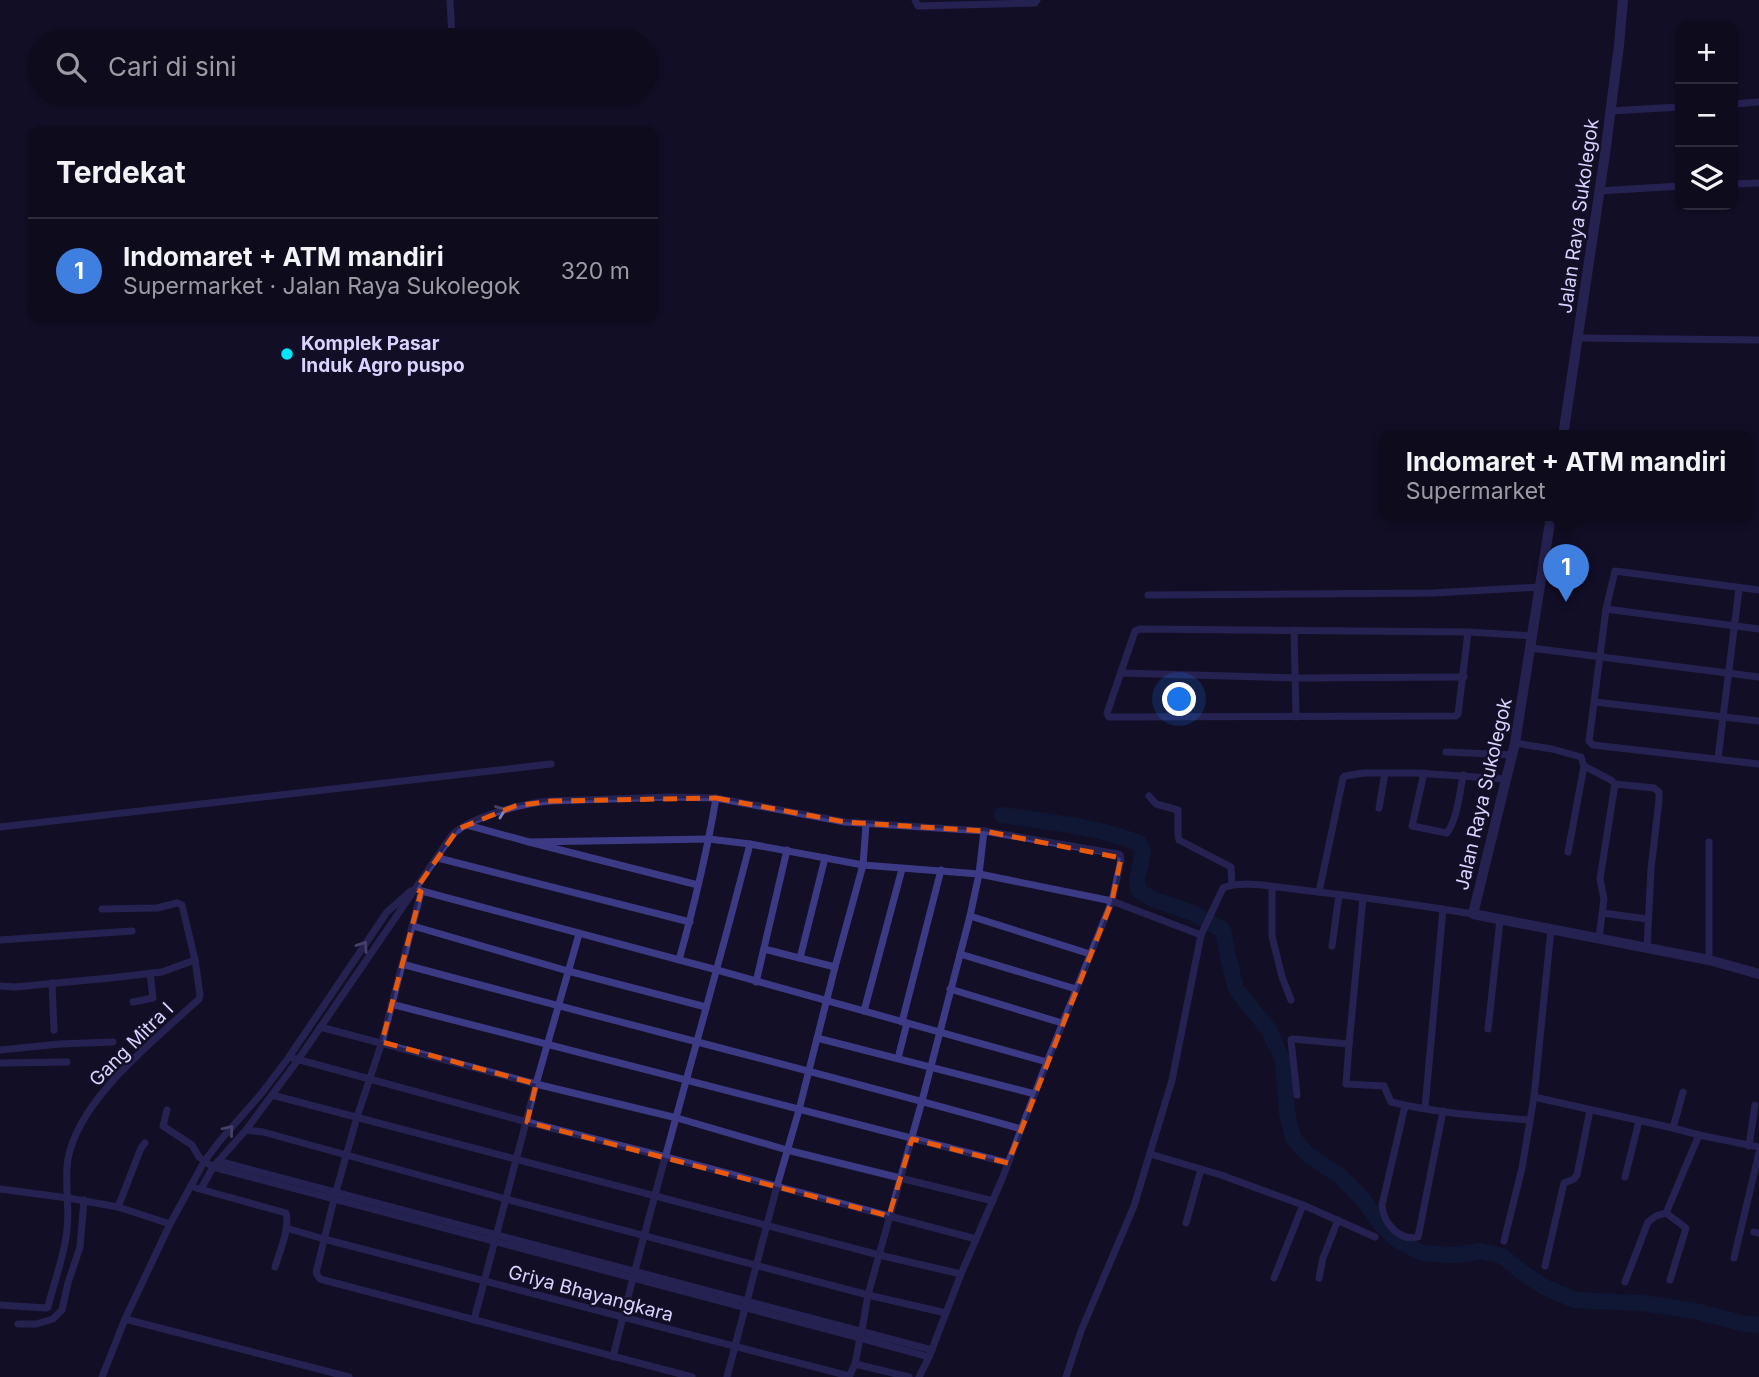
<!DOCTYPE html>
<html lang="id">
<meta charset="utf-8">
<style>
body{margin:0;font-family:Inter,sans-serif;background:#1c1929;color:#f1f3f6}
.controls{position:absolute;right:21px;top:21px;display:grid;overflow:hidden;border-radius:14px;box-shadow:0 2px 5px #0004}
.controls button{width:63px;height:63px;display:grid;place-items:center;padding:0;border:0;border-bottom:2px solid #2e2b3b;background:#0e0b1c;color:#f1f3f6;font:35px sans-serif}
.you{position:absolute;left:1180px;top:700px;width:24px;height:24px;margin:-18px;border:5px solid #fff;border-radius:50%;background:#1a73e8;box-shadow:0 0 0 10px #1a73e833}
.badge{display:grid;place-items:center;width:46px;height:46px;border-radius:50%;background:#d93025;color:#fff;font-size:23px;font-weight:700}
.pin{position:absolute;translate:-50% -58px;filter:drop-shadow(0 2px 4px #0008)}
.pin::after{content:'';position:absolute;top:37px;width:24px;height:21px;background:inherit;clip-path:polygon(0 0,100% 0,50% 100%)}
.popup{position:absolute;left:1379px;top:430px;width:374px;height:91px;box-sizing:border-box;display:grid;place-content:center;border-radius:14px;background:#0e0b1c;filter:drop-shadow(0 2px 5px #0005);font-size:23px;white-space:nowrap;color:#9b9ba3}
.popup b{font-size:26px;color:#f1f3f6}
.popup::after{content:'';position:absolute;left:50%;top:100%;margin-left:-14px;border:14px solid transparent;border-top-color:#0e0b1c}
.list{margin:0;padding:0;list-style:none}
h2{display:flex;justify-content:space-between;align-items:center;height:91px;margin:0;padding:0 28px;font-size:30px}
h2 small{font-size:23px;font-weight:400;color:#9b9ba3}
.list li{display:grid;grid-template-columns:46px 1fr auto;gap:21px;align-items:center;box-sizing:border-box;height:105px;padding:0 28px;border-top:2px solid #2e2b3b}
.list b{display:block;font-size:26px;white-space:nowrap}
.list p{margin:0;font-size:23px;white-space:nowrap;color:#9b9ba3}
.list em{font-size:23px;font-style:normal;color:#9b9ba3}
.icon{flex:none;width:38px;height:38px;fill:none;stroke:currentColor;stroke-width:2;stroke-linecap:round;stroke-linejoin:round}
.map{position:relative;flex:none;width:1759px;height:1377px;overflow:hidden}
.search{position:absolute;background:#0e0b1c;box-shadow:0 2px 5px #0004;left:28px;top:28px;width:630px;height:77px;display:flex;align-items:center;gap:18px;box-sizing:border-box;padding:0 24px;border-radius:38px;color:#9b9ba3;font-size:26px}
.panel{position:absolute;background:#0e0b1c;box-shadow:0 2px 5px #0004;left:28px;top:126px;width:630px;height:196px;border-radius:14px}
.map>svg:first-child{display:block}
</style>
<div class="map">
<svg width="1759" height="1377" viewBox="0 0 1759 1377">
<rect width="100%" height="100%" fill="#130f26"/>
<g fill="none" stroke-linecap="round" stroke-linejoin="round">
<!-- river -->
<path stroke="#0c2248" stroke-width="16" d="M1002,815C1048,822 1095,826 1139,843L1143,852L1137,880L1139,891L1155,900L1193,913L1223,930L1228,956L1236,989L1269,1030L1283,1061L1287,1112L1293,1138L1308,1155L1340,1176L1363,1199L1379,1222L1397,1240L1422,1253L1455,1255L1480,1251L1502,1256L1522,1272L1544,1287L1575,1300L1642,1303L1695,1311L1742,1323L1759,1325"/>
<!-- minor -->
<g stroke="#3d3a85" stroke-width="7">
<polyline points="450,0 452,37"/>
<polyline points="915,0 918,6 1035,3 1037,0"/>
<polyline points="1733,104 1759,102"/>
<polyline points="1610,111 1680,107"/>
<polyline points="1733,184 1759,183"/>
<polyline points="1599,191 1680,186"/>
<polyline points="1578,338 1759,340"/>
<polyline points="1759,590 1615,571 1606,609 1589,741 1593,745 1759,764"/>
<polyline points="1148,595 1433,593 1540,587"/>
<polyline points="1606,609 1759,629"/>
<polyline points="1294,630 1296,717"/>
<polyline points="1468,632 1458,714 1456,716 1109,717 1107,713 1135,631 1140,629 1468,632 1533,636"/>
<polyline points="1531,648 1759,677"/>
<polyline points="1121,673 1296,678 1464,677"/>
<polyline points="1595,702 1759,721"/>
<polyline points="1515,743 1552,749 1581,757 1584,766"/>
<polyline points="1446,752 1513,755"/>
<polyline points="1718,758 1739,589"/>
<path d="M1424,773L1412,826L1447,833C1457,819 1460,793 1463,775"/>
<polyline points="1149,796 1156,804 1178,810 1178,835 1179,840 1231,867 1232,885"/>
<polyline points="1379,808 1385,773"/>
<polyline points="467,825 529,842 698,885"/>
<polyline points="0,827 551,764"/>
<polyline points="529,842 709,839 750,844 863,865 979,874 1112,901 1201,935"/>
<polyline points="1709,842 1709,960"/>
<polyline points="1568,852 1584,766 1611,780 1615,784 1654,788 1659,792 1659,800 1651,869 1647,948"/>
<polyline points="438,858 690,922"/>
<polyline points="1272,887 1272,936 1282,977 1291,1000"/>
<polyline points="418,890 717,970 1047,1062"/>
<polyline points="421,892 382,1042 357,1117 334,1199 316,1273 320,1279 692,1377"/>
<polyline points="1319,892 1343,778 1345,776 1364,773 1416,773 1506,779"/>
<polyline points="1603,913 1647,919"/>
<polyline points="970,916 1090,954"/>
<polyline points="413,926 568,971 706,1007"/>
<polyline points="1599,938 1604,899 1600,879 1615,784"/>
<polyline points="0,940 132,931"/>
<polyline points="1332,946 1339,895"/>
<polyline points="764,949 835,967"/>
<polyline points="960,954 1076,989"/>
<polyline points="800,958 825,858"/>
<path d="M679,960C694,906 707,852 716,798"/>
<path d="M402,964C608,1020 816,1071 1021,1129"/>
<polyline points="756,982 787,850"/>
<polyline points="52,983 54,1030"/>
<polyline points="0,986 15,987 110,978 162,972 195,960"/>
<polyline points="950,989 1062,1023"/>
<polyline points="133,1002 153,998 150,973"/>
<polyline points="391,1004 1008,1163"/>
<polyline points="864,1011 902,869"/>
<polyline points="902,1022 941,870"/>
<polyline points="320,1027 536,1084 677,1118 787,1150 993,1201"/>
<polyline points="1488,1029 1500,920"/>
<polyline points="817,1038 1035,1094"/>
<path d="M1349,1044L1346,1084L1384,1086L1391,1102C1436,1113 1483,1116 1529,1120"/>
<polyline points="0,1050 60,1044 113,1042"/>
<polyline points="289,1057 527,1122 666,1157 976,1239"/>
<polyline points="898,1058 907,1023"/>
<polyline points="0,1063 67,1062"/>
<polyline points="272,1095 879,1255 961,1274"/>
<polyline points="1297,1095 1291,1040 1293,1039 1349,1044 1363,898"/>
<polyline points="1534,1097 1673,1128 1699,1135 1759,1147"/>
<path d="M1405,1106L1382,1205C1383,1223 1400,1242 1418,1237L1443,1111"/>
<polyline points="1425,1108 1443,909"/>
<polyline points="167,1110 163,1126 192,1145 199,1157 213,1167 860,1338 929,1357"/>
<polyline points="1673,1128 1683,1092"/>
<polyline points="246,1130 263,1132 506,1199 868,1295 946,1313"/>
<polyline points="1749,1146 1755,1105"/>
<polyline points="1150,1154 1221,1175 1303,1205 1375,1237"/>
<polyline points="218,1161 932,1350"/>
<polyline points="1625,1177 1639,1121"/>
<path d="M196,1188L286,1213C290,1229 280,1250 275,1267"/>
<polyline points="0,1189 68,1198 118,1207 170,1224"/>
<path d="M201,1189L213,1167L246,1130L298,1060L452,835C472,816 524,803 551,801L671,797L716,798L845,822L984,831L1118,854L1120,855L1121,860L1112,901L1047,1062L1002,1179L961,1274L929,1357L919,1377"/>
<polyline points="118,1207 141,1148 145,1143"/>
<polyline points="1666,1213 1686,1228 1670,1280"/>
<polyline points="1186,1223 1201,1169"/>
<polyline points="286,1228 324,1239 849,1376"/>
<polyline points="1754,1232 1759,1233"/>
<polyline points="1504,1241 1522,1168 1534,1097 1551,929"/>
<polyline points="1734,1258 1759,1153"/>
<polyline points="1545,1266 1564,1183 1574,1179 1577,1175 1590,1110"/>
<polyline points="1274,1278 1303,1205"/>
<polyline points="1319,1278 1323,1258 1338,1220"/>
<polyline points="1625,1282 1648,1222 1656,1216 1666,1213 1699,1135"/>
<polyline points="747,1301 777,1186 799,1110 835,967 863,865 866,825"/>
<path d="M0,1305L46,1308L48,1307C54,1281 65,1255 67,1229C70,1206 64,1182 68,1159C79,1098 156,1039 199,999L200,995L195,960L182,905L177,903L157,908L102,909"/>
<polyline points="125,1319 349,1377"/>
<polyline points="474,1320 536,1084 579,934"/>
<polyline points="18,1324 36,1324 53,1319 62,1310 68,1283 80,1247 84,1200"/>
<polyline points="862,1330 868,1295 879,1255 922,1101 970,916 979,874 984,831"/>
<path d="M613,1357C655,1185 706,1015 750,844"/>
<polyline points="855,1364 909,1377"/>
<polyline points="102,1377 125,1319 170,1224 204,1162 218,1143 261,1094 289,1057 387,912 411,891"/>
<polyline points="727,1377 745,1308"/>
<polyline points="849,1377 855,1364 860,1338"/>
<path d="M1066,1377L1081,1331L1134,1206L1172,1080L1201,935L1223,888C1240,880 1275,887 1294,889C1354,896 1413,904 1473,914"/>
</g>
<!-- tertiary -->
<g stroke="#3d3a85" stroke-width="10">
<polyline points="1563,436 1605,154 1619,45 1623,0"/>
<polyline points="1551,516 1515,743 1473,914 1709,960 1759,974"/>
</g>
</g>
<!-- one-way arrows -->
<defs><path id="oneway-chevron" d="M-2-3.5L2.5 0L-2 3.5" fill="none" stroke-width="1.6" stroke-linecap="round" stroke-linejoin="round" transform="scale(1.75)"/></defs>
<g stroke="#837fbc">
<use href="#oneway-chevron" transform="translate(501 811) rotate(-21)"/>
<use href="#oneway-chevron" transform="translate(363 946) rotate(-56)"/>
<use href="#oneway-chevron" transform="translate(229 1130) rotate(-50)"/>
</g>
<!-- marked area -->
<path d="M0 0H1759V1377H0ZM716,798L845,822L984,831L1121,858L1112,901L1008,1163L912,1139L889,1216L527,1122L536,1084L382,1042L421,892L416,889L458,829L515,806L551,801Z" fill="#130f26" fill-opacity=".55" fill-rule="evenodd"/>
<path fill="none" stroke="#e8590c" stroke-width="5" stroke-dasharray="14 9" stroke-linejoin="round" d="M716,798L845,822L984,831L1121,858L1112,901L1008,1163L912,1139L889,1216L527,1122L536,1084L382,1042L421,892L416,889L458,829L515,806L551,801Z"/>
<!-- markers -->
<circle fill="#00e5ff" stroke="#130f26" stroke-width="2.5" cx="287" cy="354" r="7"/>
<g text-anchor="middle" stroke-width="5" stroke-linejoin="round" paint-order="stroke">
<!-- street labels -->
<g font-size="19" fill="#d9d4ff" stroke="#130f26">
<text transform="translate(1578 216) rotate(-82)" y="7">Jalan Raya Sukolegok</text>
<text transform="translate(1483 794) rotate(-77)" y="7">Jalan Raya Sukolegok</text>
<text transform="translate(131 1044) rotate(-45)" y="7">Gang Mitra I</text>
<text transform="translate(591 1293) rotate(15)" y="7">Griya Bhayangkara</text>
</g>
<!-- poi labels -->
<g font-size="19" font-weight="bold" fill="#d9d4ff" stroke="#130f26" text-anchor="start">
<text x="301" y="350">Komplek Pasar<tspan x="301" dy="22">Induk Agro puspo</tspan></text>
</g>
</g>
</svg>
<div class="controls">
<button>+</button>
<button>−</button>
<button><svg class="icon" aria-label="layers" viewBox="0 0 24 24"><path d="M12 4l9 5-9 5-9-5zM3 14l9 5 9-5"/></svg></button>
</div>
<div class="you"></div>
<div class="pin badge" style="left:1566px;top:602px;background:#3f7fe0">1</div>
<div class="popup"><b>Indomaret + ATM mandiri</b>Supermarket</div>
<div class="search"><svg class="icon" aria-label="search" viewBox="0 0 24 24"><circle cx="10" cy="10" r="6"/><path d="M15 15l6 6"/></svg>Cari di sini</div>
<section class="panel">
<h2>Terdekat<small></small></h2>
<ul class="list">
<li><span class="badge" style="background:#3f7fe0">1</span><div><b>Indomaret + ATM mandiri</b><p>Supermarket · Jalan Raya Sukolegok</p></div><em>320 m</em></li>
</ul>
</section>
</div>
